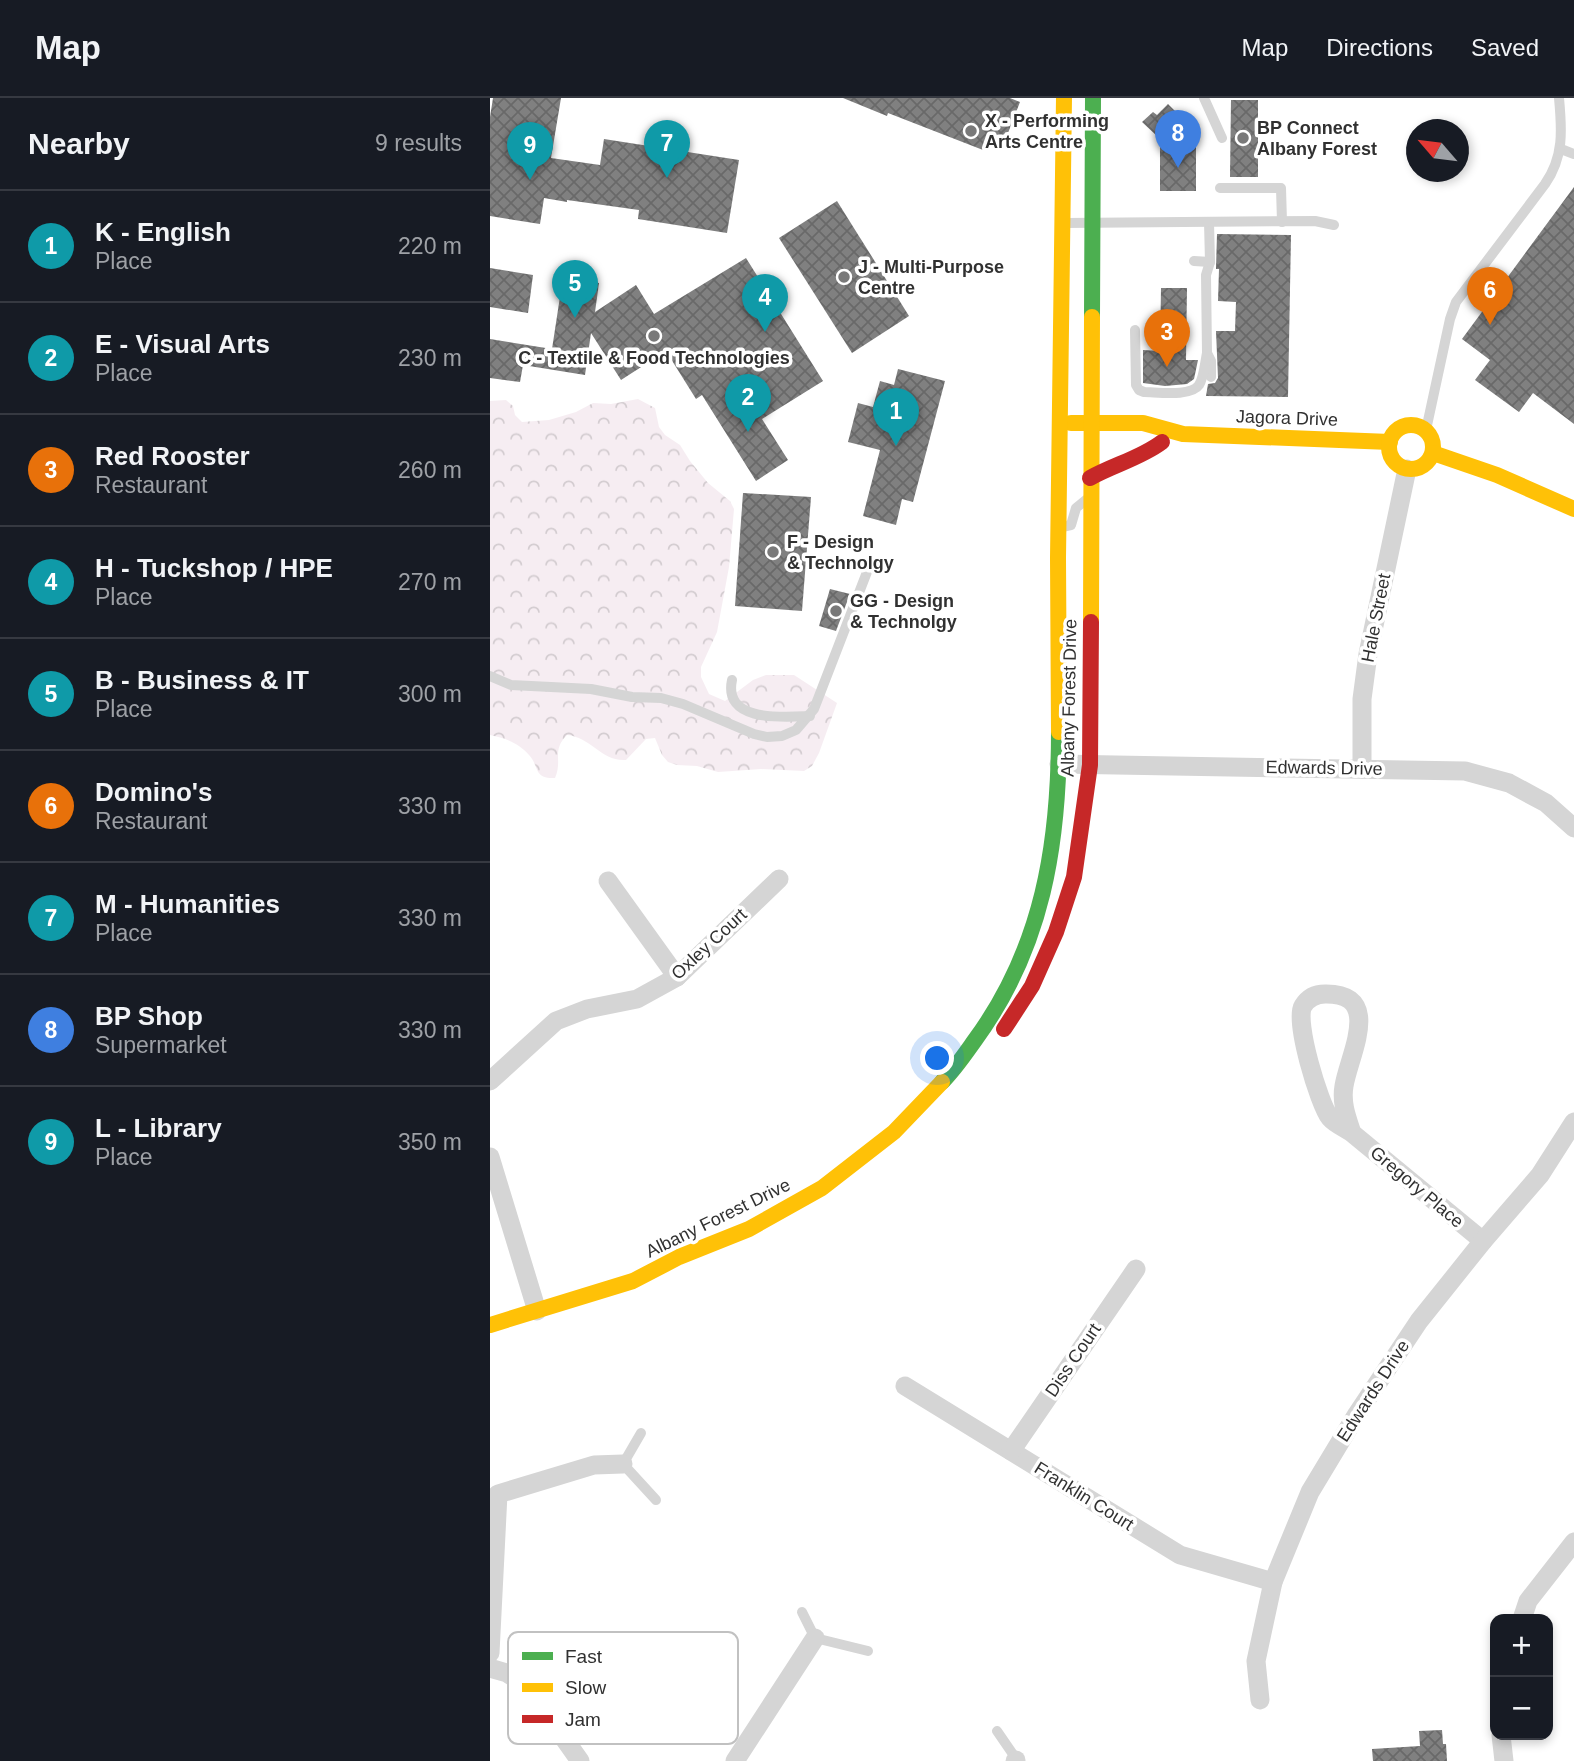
<!DOCTYPE html>
<meta charset="utf-8">
<style>
body{margin:0;font-family:Arial,sans-serif;background:#20242c;color:#f1f3f6}
.controls{position:absolute;right:21px;bottom:21px;display:grid;overflow:hidden;border-radius:14px;box-shadow:0 4px 10px #0003}
.controls button{width:63px;height:63px;display:grid;place-items:center;padding:0;border:0;border-bottom:2px solid #363941;background:#171b24;color:#f1f3f6;font:35px sans-serif}
.compass{position:absolute;left:916px;top:21px;width:63px;height:63px;border-radius:50%;background:#171b24;box-shadow:0 4px 10px #0003;rotate:298deg}
.you{position:absolute;left:448px;top:961px;width:24px;height:24px;margin:-18px;border:5px solid #fff;border-radius:50%;background:#1a73e8;box-shadow:0 0 0 10px #1a73e833}
.badge{display:grid;place-items:center;width:46px;height:46px;border-radius:50%;background:#797979;color:#fff;font-size:23px;font-weight:700}
.pin{position:absolute;translate:-50% -58px;filter:drop-shadow(0 2px 4px #0008)}
.pin::after{content:'';position:absolute;top:37px;width:24px;height:21px;background:inherit;clip-path:polygon(0 0,100% 0,50% 100%)}
.list{margin:0;padding:0;list-style:none}
h2{display:flex;justify-content:space-between;align-items:center;height:91px;margin:0;padding:0 28px;font-size:30px}
h2 small{font-size:23px;font-weight:400;color:#9ea1a6}
.list li{display:grid;grid-template-columns:46px 1fr auto;gap:21px;align-items:center;box-sizing:border-box;height:112px;padding:0 28px;border-top:2px solid #363941}
.list b{display:block;font-size:26px;white-space:nowrap}
.list p{margin:0;font-size:23px;white-space:nowrap;color:#9ea1a6}
.list em{font-size:23px;font-style:normal;color:#9ea1a6}
.map{position:relative;flex:none;width:1084px;height:1663px;overflow:hidden}
header{display:flex;align-items:center;gap:42px;box-sizing:border-box;height:98px;padding:0 35px;background:#171b24;border-bottom:2px solid #363941}
header strong{font-size:33px}
nav{display:flex;gap:38px;margin-inline-start:auto;font-size:24px}
main{display:flex}
aside{flex:1;background:#171b24}
.map>svg:first-child{display:block}
</style>
<header>
<strong>Map</strong>
<nav><a>Map</a><a>Directions</a><a>Saved</a></nav>
</header>
<main>
<aside>
<h2>Nearby<small>9 results</small></h2>
<ul class="list">
<li><span class="badge" style="background:#0f9aa8">1</span><div><b>K - English</b><p>Place</p></div><em>220 m</em></li>
<li><span class="badge" style="background:#0f9aa8">2</span><div><b>E - Visual Arts</b><p>Place</p></div><em>230 m</em></li>
<li><span class="badge" style="background:#e8710a">3</span><div><b>Red Rooster</b><p>Restaurant</p></div><em>260 m</em></li>
<li><span class="badge" style="background:#0f9aa8">4</span><div><b>H - Tuckshop / HPE</b><p>Place</p></div><em>270 m</em></li>
<li><span class="badge" style="background:#0f9aa8">5</span><div><b>B - Business &amp; IT</b><p>Place</p></div><em>300 m</em></li>
<li><span class="badge" style="background:#e8710a">6</span><div><b>Domino's</b><p>Restaurant</p></div><em>330 m</em></li>
<li><span class="badge" style="background:#0f9aa8">7</span><div><b>M - Humanities</b><p>Place</p></div><em>330 m</em></li>
<li><span class="badge" style="background:#3f7fe0">8</span><div><b>BP Shop</b><p>Supermarket</p></div><em>330 m</em></li>
<li><span class="badge" style="background:#0f9aa8">9</span><div><b>L - Library</b><p>Place</p></div><em>350 m</em></li>
</ul>
</aside>
<div class="map">
<svg width="1084" height="1663" viewBox="0 0 1084 1663">
<defs>
<pattern id="forest-crowns" width="20" height="18" patternUnits="userSpaceOnUse" patternTransform="scale(1.75)"><rect width="20" height="18" fill="#f6edf2"/><path d="M2 6a3 3 0 1 1 6 0M12 15a3 3 0 1 1 6 0" fill="none" stroke="#d3ccd0"/></pattern>
<pattern id="building-cross-hatch" width="8" height="8" patternUnits="userSpaceOnUse" patternTransform="scale(1.75)"><rect width="8" height="8" fill="#808080"/><path d="M0 0l8 8M0 8l8-8" fill="none" stroke="#696969"/></pattern>
</defs>
<rect width="100%" height="100%" fill="#fff"/>
<!-- forest -->
<path fill="url(#forest-crowns)" d="M148,301L165,310L169,329L175,337L190,347L200,363L218,385L240,403L244,411L239,469L227,534L211,569V579L219,596L235,603L263,582L276,577H304L347,605L329,655L322,668L314,673L271,671L228,674L207,668L187,667L178,664L172,657L165,640L156,641L136,662C112,664 101,639 77,637C61,653 73,662 65,680C43,681 50,669 39,657C29,645 15,640 0,637V303L16,302L23,308L25,317L32,324L59,322L86,314L103,305L121,306Z"/>
<!-- building -->
<g fill="url(#building-cross-hatch)">
<polygon points="3,0 71,0 61,60 110,67 114,41 249,62 237,135 148,121 149,112 77,102 77,104 54,100 50,126 0,118 0,19"/>
<polygon points="353,0 520,0 530,4 511,53 496,47 493,52 398,15 397,18"/>
<polygon points="741,2 768,2 768,79 740,79"/>
<polygon points="678,6 688,16 667,38 652,24 663,14 667,17"/>
<polygon points="670,37 697,37 706,47 706,93 670,93"/>
<polygon points="1084,89 1084,326 1043,295 1029,314 985,282 1000,262 972,241"/>
<polygon points="347,103 419,218 362,255 289,140"/>
<polygon points="727,136 801,137 798,299 716,298 718,286 725,285 728,280 726,233 745,233 746,204 728,203 729,171 726,171"/>
<polygon points="256,160 333,283 272,321 298,362 266,383 212,297 206,301 176,253 131,282 101,235 95,277 33,267 30,284 0,280 0,241 62,251 73,179 109,185 105,214 146,187 164,216"/>
<polygon points="0,170 43,177 38,215 0,209"/>
<polygon points="671,190 697,190 696,262 708,262 704,281 697,286 675,288 653,285 653,252 670,253"/>
<polygon points="408,271 455,283 423,404 412,401 406,427 373,418 390,352 358,344 368,305 383,309 390,283 404,287"/>
<polygon points="253,395 321,399 312,513 245,508"/>
<polygon points="340,491 360,496 346,533 329,528"/>
<polygon points="952,1632 953,1646 956,1646 957,1663 883,1663 882,1651 930,1648 929,1633"/>
</g>
<g fill="none" stroke-linecap="round" stroke-linejoin="round">
<!-- lane -->
<g stroke="#d5d5d5" stroke-width="10">
<polyline points="714,0 732,40"/>
<polyline points="1071,51 1084,56"/>
<polyline points="730,90 791,90 792,124"/>
<polyline points="719,124 720,164 716,177 717,255 721,263 721,279"/>
<polyline points="575,125 825,123 844,127"/>
<polyline points="704,163 720,164"/>
<path d="M645,232L646,287L649,292L654,294C667,294 701,299 709,287C714,280 715,264 717,255"/>
<path d="M936,332L960,221L966,204L1055,86C1074,59 1072,32 1069,0"/>
<polyline points="572,429 581,427 586,410 597,401"/>
<polyline points="0,578 21,587 101,591 142,599 171,600 193,606 264,636 277,639 292,638 306,632 324,611 377,474"/>
<path d="M242,582C233,625 294,619 320,618"/>
<polyline points="151,1335 133,1366 166,1402"/>
<polyline points="312,1514 325,1540 378,1553"/>
<polyline points="507,1633 527,1662"/>
</g>
<!-- street -->
<g stroke="#d5d5d5" stroke-width="19">
<polyline points="569,666 975,673 1019,685 1056,705 1084,730"/>
<polyline points="872,671 872,601 878,556 917,371"/>
<polyline points="118,783 187,879"/>
<polyline points="0,983 66,923 97,911 147,901 187,879 289,781"/>
<path d="M862,1035C857,1020 851,1005 854,988C859,957 894,895 835,896C826,896 818,900 813,908C804,922 829,1006 840,1020C845,1026 855,1030 862,1035L993,1143"/>
<polyline points="0,1059 47,1213"/>
<polyline points="415,1288 690,1457 783,1484"/>
<polyline points="521,1353 646,1171"/>
<polyline points="1032,1521 1038,1503 1084,1444"/>
<polyline points="0,1555 8,1396 104,1367 133,1366"/>
<polyline points="0,1570 17,1575 37,1588 90,1663"/>
<polyline points="770,1602 766,1563 783,1484 820,1394 867,1316 929,1223 993,1143 1050,1077 1084,1024"/>
<polyline points="1011,1637 1014,1663"/>
<polyline points="245,1663 325,1540"/>
<polyline points="525,1663 526,1662"/>
</g>
<!-- fast -->
<g stroke="#4caf50" stroke-width="16">
<polyline points="602,219 603,0"/>
<path d="M452,984C465,971 475,956 485,942C553,849 569,746 569,634"/>
</g>
<!-- slow -->
<g stroke="#ffc107" stroke-width="16">
<polyline points="581,325 653,325 693,336 900,344"/>
<circle cx="921" cy="349" r="22"/>
<polyline points="943,355 1007,377 1084,411"/>
<polyline points="601,524 602,219"/>
<polyline points="569,634 568,460 574,0"/>
<polyline points="0,1227 143,1183 189,1159 259,1131 332,1090 404,1034 452,984"/>
</g>
<!-- jam -->
<g stroke="#c62828" stroke-width="16">
<path d="M600,380C623,367 651,360 672,344"/>
<polyline points="514,931 542,888 566,834 584,779 600,667 601,524"/>
</g>
</g>
<!-- markers -->
<g fill="#797979" stroke="#fff" stroke-width="2.5">
<circle cx="481" cy="33" r="7"/>
<circle cx="753" cy="40" r="7"/>
<circle cx="354" cy="179" r="7"/>
<circle cx="164" cy="238" r="7"/>
<circle cx="283" cy="454" r="7"/>
<circle cx="346" cy="513" r="7"/>
</g>
<g text-anchor="middle" stroke-width="7" stroke-linejoin="round" paint-order="stroke">
<!-- poi labels -->
<g font-size="18" font-weight="bold" fill="#313131" stroke="#fff" text-anchor="start">
<text x="495" y="29">X - Performing<tspan x="495" dy="21">Arts Centre</tspan></text>
<text x="767" y="36">BP Connect<tspan x="767" dy="21">Albany Forest</tspan></text>
<text x="368" y="175">J - Multi-Purpose<tspan x="368" dy="21">Centre</tspan></text>
<text x="164" y="266" text-anchor="middle">C - Textile &amp; Food Technologies</text>
<text x="297" y="450">F - Design<tspan x="297" dy="21">&amp; Technolgy</tspan></text>
<text x="360" y="509">GG - Design<tspan x="360" dy="21">&amp; Technolgy</tspan></text>
</g>
<!-- street labels -->
<g font-size="18" fill="#313131" stroke="#fff">
<text transform="translate(797 320) rotate(2)" y="6">Jagora Drive</text>
<text transform="translate(886 520) rotate(-79)" y="6">Hale Street</text>
<text transform="translate(579 600) rotate(-89)" y="6">Albany Forest Drive</text>
<text transform="translate(834 670) rotate(1)" y="6">Edwards Drive</text>
<text transform="translate(219 846) rotate(-43)" y="6">Oxley Court</text>
<text transform="translate(927 1089) rotate(40)" y="6">Gregory Place</text>
<text transform="translate(228 1120) rotate(-26)" y="6">Albany Forest Drive</text>
<text transform="translate(583 1262) rotate(-56)" y="6">Diss Court</text>
<text transform="translate(883 1293) rotate(-57)" y="6">Edwards Drive</text>
<text transform="translate(594 1398) rotate(32)" y="6">Franklin Court</text>
</g>
</g>
<!-- legend -->
<rect x="18" y="1534" width="230" height="112" rx="10" fill="#fff" stroke="#c1c1c1" stroke-width="2"/>
<rect x="32" y="1554" width="31" height="8" fill="#4caf50"/>
<rect x="32" y="1585" width="31" height="9" fill="#ffc107"/>
<rect x="32" y="1617" width="31" height="8" fill="#c62828"/>
<g font-size="19" fill="#313131">
<text x="75" y="1565">Fast</text>
<text x="75" y="1596">Slow</text>
<text x="75" y="1628">Jam</text>
</g>
</svg>
<div class="controls">
<button>+</button>
<button>−</button>
</div>
<svg class="compass" viewBox="-18 -18 36 36"><path d="M0-13l5 13h-10z" fill="#e53935"/><path d="M0 13l5-13h-10z" fill="#9ea1a6"/></svg>
<div class="you"></div>
<div class="pin badge" style="left:406px;top:348px;background:#0f9aa8">1</div>
<div class="pin badge" style="left:258px;top:334px;background:#0f9aa8">2</div>
<div class="pin badge" style="left:677px;top:269px;background:#e8710a">3</div>
<div class="pin badge" style="left:275px;top:234px;background:#0f9aa8">4</div>
<div class="pin badge" style="left:85px;top:220px;background:#0f9aa8">5</div>
<div class="pin badge" style="left:1000px;top:227px;background:#e8710a">6</div>
<div class="pin badge" style="left:177px;top:80px;background:#0f9aa8">7</div>
<div class="pin badge" style="left:688px;top:70px;background:#3f7fe0">8</div>
<div class="pin badge" style="left:40px;top:82px;background:#0f9aa8">9</div>
</div>
</main>
